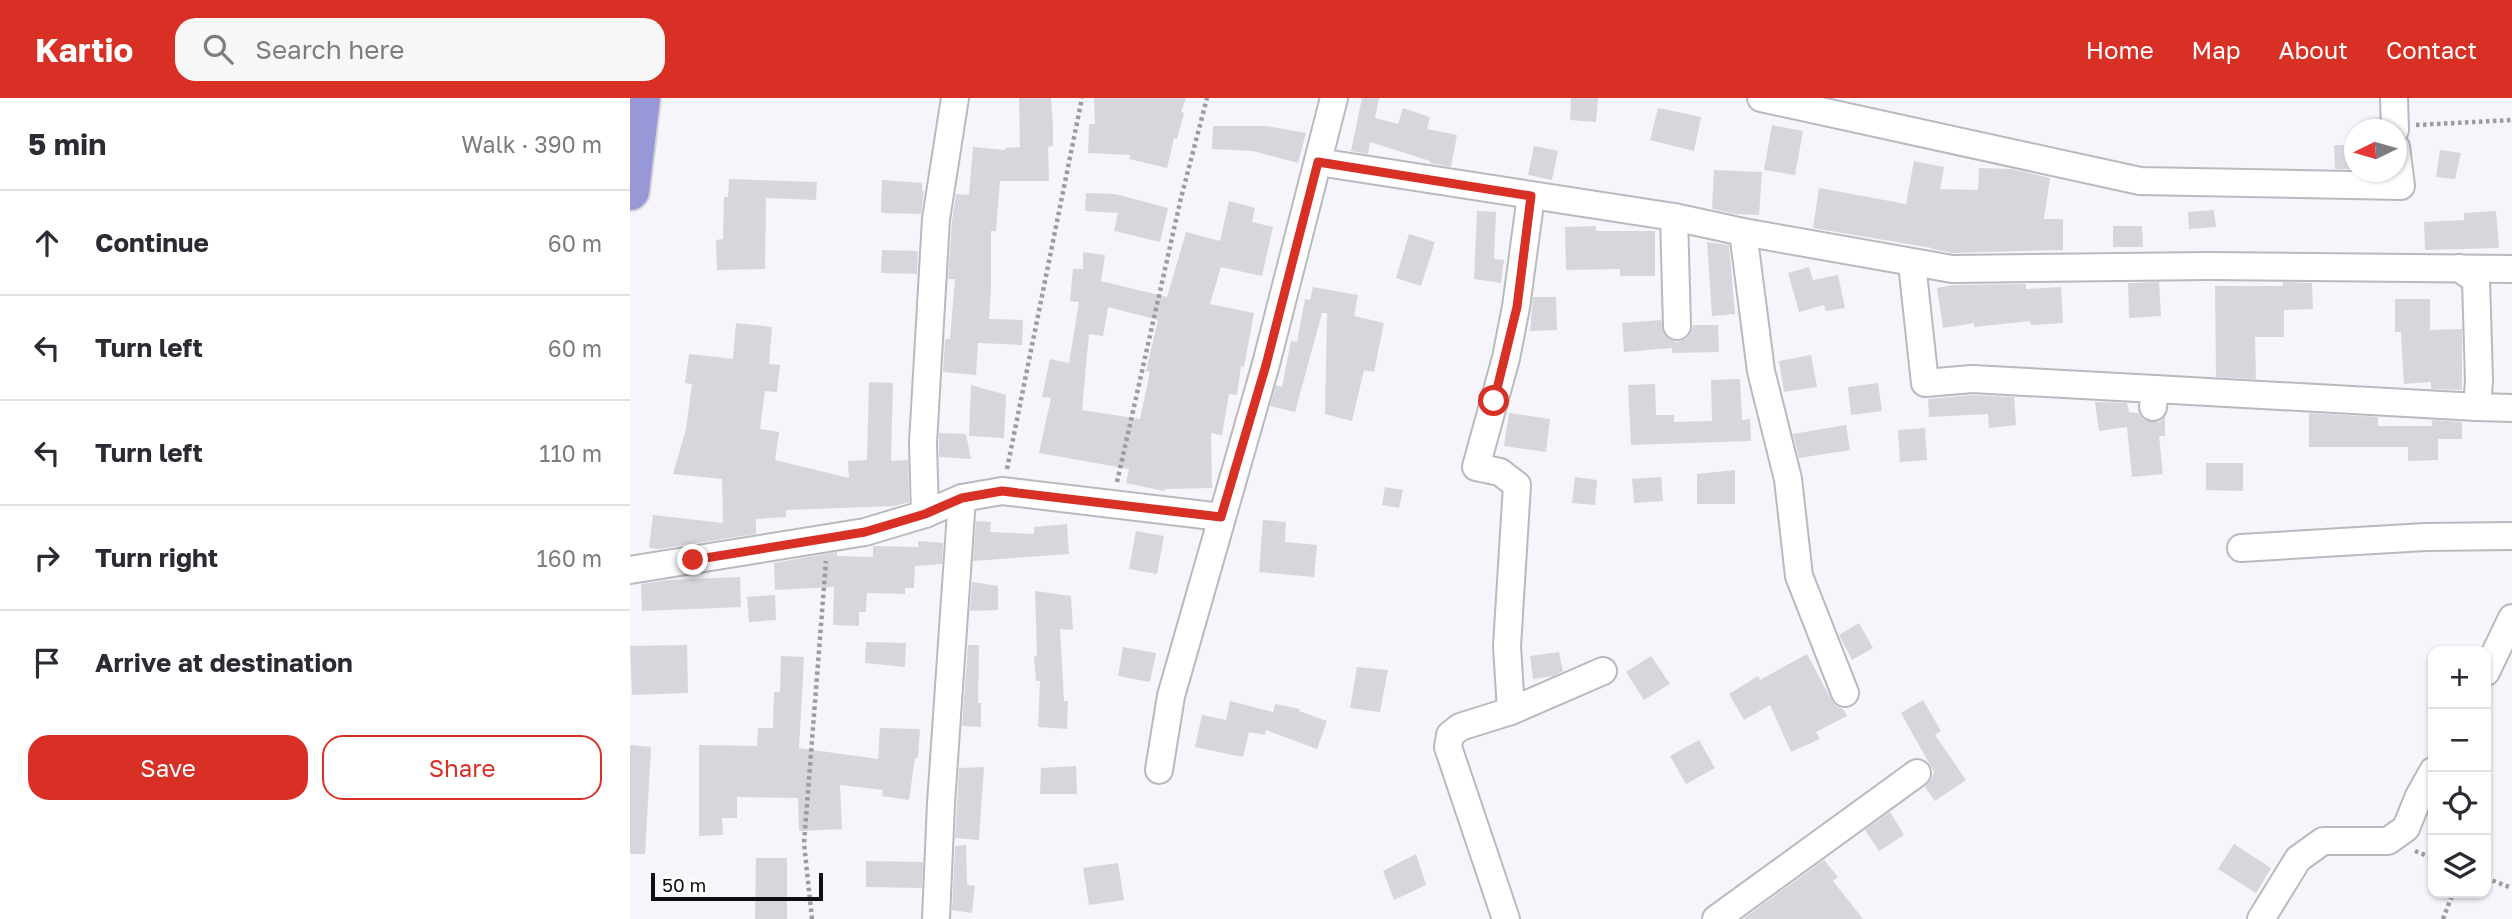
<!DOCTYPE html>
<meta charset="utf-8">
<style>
body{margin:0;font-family:"Golos Text",sans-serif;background:#f7f7f7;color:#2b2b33}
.controls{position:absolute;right:21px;bottom:21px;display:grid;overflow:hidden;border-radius:14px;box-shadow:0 2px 5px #0004}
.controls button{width:63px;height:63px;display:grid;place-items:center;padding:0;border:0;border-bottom:2px solid #e1e1e2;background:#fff;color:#2b2b33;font:35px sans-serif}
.compass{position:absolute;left:1714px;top:21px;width:63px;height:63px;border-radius:50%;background:#fff;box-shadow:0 2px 5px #0004;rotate:265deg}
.scale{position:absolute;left:21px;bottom:18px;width:172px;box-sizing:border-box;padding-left:7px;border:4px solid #101012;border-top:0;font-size:19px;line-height:24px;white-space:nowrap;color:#101012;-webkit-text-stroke:5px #fff;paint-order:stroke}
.stop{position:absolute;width:21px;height:21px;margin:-16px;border:5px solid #d93025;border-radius:50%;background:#fff}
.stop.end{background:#d93025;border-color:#fff;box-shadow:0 2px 7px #0008}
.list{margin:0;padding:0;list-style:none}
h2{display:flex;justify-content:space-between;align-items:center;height:91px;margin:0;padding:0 28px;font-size:30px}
h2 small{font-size:23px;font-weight:400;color:#7c7c81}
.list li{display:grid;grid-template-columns:46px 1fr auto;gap:21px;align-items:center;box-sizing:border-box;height:105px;padding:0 28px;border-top:2px solid #e1e1e2}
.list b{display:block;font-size:26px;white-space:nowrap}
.list em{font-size:23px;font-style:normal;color:#7c7c81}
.actions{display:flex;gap:14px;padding:21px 28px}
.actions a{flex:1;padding:16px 0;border:2px solid #d93025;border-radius:21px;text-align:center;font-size:24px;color:#d93025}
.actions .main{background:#d93025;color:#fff}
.icon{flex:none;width:38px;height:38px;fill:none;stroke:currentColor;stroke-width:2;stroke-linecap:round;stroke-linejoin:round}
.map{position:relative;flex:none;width:1882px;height:821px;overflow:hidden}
header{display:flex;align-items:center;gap:42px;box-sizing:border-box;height:98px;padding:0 35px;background:#d93025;color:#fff}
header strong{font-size:33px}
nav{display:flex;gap:38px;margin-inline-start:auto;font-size:24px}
.search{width:490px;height:63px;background:#f7f7f7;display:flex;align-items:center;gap:18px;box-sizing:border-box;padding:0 24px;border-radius:21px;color:#7c7c81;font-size:26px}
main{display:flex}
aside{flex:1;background:#fff}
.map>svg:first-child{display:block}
</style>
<header>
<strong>Kartio</strong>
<div class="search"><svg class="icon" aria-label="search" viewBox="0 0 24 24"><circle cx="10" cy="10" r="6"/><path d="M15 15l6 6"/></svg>Search here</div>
<nav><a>Home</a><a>Map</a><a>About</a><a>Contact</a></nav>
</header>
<main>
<aside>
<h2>5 min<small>Walk · 390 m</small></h2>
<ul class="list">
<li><svg class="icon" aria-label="ahead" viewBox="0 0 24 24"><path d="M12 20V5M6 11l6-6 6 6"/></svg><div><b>Continue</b></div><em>60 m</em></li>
<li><svg class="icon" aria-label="left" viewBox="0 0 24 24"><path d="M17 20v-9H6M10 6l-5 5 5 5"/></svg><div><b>Turn left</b></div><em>60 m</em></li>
<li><svg class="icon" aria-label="left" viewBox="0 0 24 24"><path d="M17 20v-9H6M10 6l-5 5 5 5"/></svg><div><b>Turn left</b></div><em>110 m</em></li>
<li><svg class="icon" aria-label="right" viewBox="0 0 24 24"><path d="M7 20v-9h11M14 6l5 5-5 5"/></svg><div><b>Turn right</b></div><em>160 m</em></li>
<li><svg class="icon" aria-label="arrive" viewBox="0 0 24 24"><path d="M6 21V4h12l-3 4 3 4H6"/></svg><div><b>Arrive at destination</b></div></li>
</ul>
<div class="actions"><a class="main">Save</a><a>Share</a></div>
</aside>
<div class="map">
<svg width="1882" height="821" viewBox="0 0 1882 821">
<rect width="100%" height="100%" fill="#f5f5fb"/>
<!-- building -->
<g fill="#d6d7dc" fill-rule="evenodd">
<polygon points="389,0 421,0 423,30 423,48 418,49 419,83 370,83 366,133 361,133 361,192 359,221 393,222 392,247 348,245 346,277 313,274 315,241 320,241 325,181 318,181 322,123 326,96 339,97 343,49 375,52 375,50 390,49"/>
<polygon points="464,0 556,0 551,14 554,15 547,41 544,40 537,70 499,61 500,57 458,55 459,26 465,26"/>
<polygon points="732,0 749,0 745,20 768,26 773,10 800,19 797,31 827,37 821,69 800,65 800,63 740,44 738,56 721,53"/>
<polygon points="941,0 968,0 966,24 940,22"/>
<polygon points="1028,10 1071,19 1064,53 1020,42"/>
<polygon points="1142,27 1173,33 1165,77 1134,72"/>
<polygon points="583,28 637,28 676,35 668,65 623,53 582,51"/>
<polygon points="1704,47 1725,47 1725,71 1705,71"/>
<polygon points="904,48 928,53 922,82 898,77"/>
<polygon points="1810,52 1831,55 1825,81 1806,79"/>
<polygon points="1284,63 1314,69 1310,91 1348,92 1349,70 1381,71 1420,80 1414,121 1433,121 1433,152 1323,155 1302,151 1302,150 1183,130 1189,90 1276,106"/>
<polygon points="1084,72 1132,74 1129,117 1105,116 1082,111"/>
<polygon points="99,81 187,84 186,102 136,100 135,171 87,172 86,142 93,141 94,99 98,99"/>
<polygon points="252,82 292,85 292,93 294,93 291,116 251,115"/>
<polygon points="456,95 485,96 538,110 530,144 484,133 488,115 455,113"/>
<path d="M599,103L625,110L622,124L643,129L632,178L591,169L580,206L624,215L614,269L611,268L607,297L599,296L592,337L581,335L582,390L535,391L534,393L496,385L499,371L409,355L421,300L412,299L420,261L439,265L449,204L440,203L443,171H453V154L475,157L471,183L537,199L556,134L590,143ZM478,209L528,222L516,273L520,274L510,321L452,312L459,236L473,238Z"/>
<polygon points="1584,112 1586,129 1559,131 1558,114"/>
<polygon points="847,113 866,114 864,161 874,162 871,185 844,181"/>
<polygon points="1866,113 1869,150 1795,152 1794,124 1834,122 1834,115"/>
<polygon points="966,128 966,133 1025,133 1025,178 990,178 990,171 936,172 935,129"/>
<polygon points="1483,128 1512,128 1513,149 1483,149"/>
<polygon points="779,136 805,144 791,188 766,180"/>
<polygon points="1077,144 1099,147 1105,216 1082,218"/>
<polygon points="252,152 288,153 287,176 251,175"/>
<polygon points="1179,169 1183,182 1208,177 1215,210 1196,213 1194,207 1169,214 1158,175"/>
<polygon points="1529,184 1531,218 1499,220 1498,185"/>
<polygon points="1653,184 1682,185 1683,211 1654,212 1654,239 1625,239 1626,281 1586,279 1585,188 1653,188"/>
<polygon points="1396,186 1396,191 1431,189 1433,225 1401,227 1400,223 1344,229 1344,225 1313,230 1307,190 1322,187"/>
<polygon points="683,189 728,197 724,218 754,225 744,274 734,272 722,323 695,316 697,215 692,215 665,314 640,308 646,287 652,289 661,243 667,244 675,201 680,202"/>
<polygon points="903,199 926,199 927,232 900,233"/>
<polygon points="1765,201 1800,201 1800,232 1832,231 1832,292 1801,291 1801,284 1774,286 1771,234 1765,234"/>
<polygon points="1031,222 1034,237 1039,241 1047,244 1056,241 1061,235 1063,227 1088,227 1089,254 1042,255 1042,250 994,254 992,225"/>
<polygon points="106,225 142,229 139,266 150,267 147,294 135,293 130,331 149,334 145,362 219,380 218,363 237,362 239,284 263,285 261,363 278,362 279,404 265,408 156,412 156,419 126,421 126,436 29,451 19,450 23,417 93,425 92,381 43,376 56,331 62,286 55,285 59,256 103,261"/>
<polygon points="1181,257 1187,289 1154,294 1149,263"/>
<polygon points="1110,281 1112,322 1120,321 1121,343 1001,347 998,287 1025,286 1026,317 1044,317 1044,324 1082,323 1081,282"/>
<polygon points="1248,285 1252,313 1221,317 1218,289"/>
<polygon points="341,287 376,297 374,340 339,338"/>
<polygon points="1342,297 1384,299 1386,327 1359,330 1358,316 1299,319 1298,301"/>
<polygon points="1465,304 1497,305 1499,314 1508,315 1513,321 1521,324 1529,324 1535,319 1535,338 1529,338 1533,376 1502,379 1497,329 1469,333"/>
<polygon points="879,315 920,321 916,354 874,348"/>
<polygon points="1679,315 1748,319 1748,328 1802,328 1802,322 1832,324 1832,341 1808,341 1808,362 1778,363 1778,349 1679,349"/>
<polygon points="1216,327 1220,352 1169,360 1163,336"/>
<polygon points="1295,330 1297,362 1270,364 1268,332"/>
<polygon points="309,335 336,336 341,361 309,359"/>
<polygon points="1576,365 1613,365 1613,393 1576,392"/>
<polygon points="1105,372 1105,406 1067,406 1067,376"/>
<polygon points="945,379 967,382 965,407 942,405"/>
<polygon points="1031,379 1033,403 1004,405 1002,381"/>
<polygon points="755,389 773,392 769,410 752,407"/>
<polygon points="633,422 656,424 655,444 687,447 684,479 629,474"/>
<polygon points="346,423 361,424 360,434 404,436 404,429 437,426 439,456 343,463"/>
<polygon points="506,433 534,438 527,476 499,471"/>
<polygon points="288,443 313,445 312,466 285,468 284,490 275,490 275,496 237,495 236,514 229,514 229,528 203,527 204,489 145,492 144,465 207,454 207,458 243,459 243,448 288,449"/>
<polygon points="110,479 111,509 12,513 11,486 38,482"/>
<polygon points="342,484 368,488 368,512 340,513"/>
<polygon points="405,493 441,498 443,532 430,531 434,603 438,603 437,631 408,629 410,583 406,583 404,558 407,558"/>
<polygon points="145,497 146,522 119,524 117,499"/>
<polygon points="1229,525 1243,550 1222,562 1209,537"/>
<polygon points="236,544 276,545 275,569 235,565"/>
<polygon points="57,547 58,595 2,597 0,548"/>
<polygon points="338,547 349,547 348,605 351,605 351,629 332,628"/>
<polygon points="493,549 526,555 520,584 488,578"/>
<polygon points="929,554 933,573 923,578 903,581 900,558"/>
<polygon points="1177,556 1201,601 1206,608 1213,611 1217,618 1186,634 1190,641 1161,654 1140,607 1114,622 1099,596 1128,578 1130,582"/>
<polygon points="151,558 174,559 169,650 248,661 250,630 290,631 288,660 285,660 279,702 252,698 253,692 210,687 212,731 169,733 168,700 107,699 107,720 92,720 93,737 69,738 69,647 127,648 128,630 143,630 144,594 150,594"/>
<polygon points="1021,558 1040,586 1014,602 996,574"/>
<polygon points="727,569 758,572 750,614 720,610"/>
<polygon points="1293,602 1311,633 1305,637 1336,682 1305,703 1295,689 1301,682 1304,674 1271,615"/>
<polygon points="600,603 643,614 645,606 670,611 669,613 697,623 687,651 636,632 635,637 619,634 613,659 565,649 572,617 596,622"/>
<polygon points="1069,642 1085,670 1056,686 1040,658"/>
<polygon points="0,647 21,649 15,756 0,756"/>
<polygon points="446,668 447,696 410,696 411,670"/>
<polygon points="354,669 349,742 325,740 329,670"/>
<polygon points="1260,714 1274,737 1249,753 1235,732"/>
<polygon points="1604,746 1641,770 1626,795 1588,771"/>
<polygon points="336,747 337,787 345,788 342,815 322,812 325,748"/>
<polygon points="786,756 796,787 764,802 753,773"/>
<polygon points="126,760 157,760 157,821 125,821"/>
<polygon points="1194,762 1208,779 1203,783 1233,821 1113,821"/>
<polygon points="236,763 293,764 292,790 236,789"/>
<polygon points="488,765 494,802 459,807 453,770"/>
</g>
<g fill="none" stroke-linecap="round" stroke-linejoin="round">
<!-- minor casing -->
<g stroke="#b9b9bf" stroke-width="30">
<g id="minor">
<polyline points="1131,0 1510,83 1771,88 1766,49"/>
<polyline points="1764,0 1765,32"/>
<polyline points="688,64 1044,119 1113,134 1322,171 1578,168 1882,171"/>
<polyline points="1044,119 1047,228"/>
<polyline points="1113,134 1131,273 1158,381 1169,478 1215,595"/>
<polyline points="1282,166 1295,285 1342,281 1525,291 1523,309"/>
<polyline points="1829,170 1846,182 1849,282 1847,309 1882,310"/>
<polyline points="1525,291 1847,309"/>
<polyline points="295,416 293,345 306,121 325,0"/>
<polyline points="1611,450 1795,439 1882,438"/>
<polyline points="0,472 235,434 295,416 332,400 372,393 591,419"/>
<polyline points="1856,574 1882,520"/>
<polyline points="881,613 973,573"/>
<polyline points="529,672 541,598 636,266 704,0"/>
<polyline points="306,821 311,705 332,400"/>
<polyline points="876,821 818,649 820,637 830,629 881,613 877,548 887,387 870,374 846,369 876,260 886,209 901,98"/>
<polyline points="1086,821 1287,675"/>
<polyline points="1631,821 1668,761 1693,743 1758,743 1776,730 1789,698 1803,673"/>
</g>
</g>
<!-- trunk casing -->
<g stroke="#d4d4d4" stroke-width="42">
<polyline id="trunk" points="0,93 11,0"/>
</g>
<!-- path -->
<g stroke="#9c9ca0" stroke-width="4.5" stroke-dasharray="3.5 3.5" stroke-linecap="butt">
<polyline points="1786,27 1882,22"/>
<polyline points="377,371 452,0"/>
<polyline points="487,384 551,100 577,0"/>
<polyline points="1785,753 1803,760"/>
<polyline points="1856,780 1882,790"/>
<polyline points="182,821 174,745 196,463"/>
<polyline points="1813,821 1823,795"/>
</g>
<!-- minor -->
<use href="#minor" stroke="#fff" stroke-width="26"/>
<!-- trunk -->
<use href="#trunk" stroke="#9898d8" stroke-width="38"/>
</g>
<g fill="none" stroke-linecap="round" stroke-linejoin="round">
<!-- route -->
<polyline stroke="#d93025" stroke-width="9" points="63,462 235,434 295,416 332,400 372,393 591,419 636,267 688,64 901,98 887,209 864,303"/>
</g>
</svg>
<div class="controls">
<button>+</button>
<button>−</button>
<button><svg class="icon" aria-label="locate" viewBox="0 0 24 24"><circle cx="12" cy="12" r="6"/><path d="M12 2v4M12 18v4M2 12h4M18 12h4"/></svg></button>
<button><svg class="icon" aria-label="layers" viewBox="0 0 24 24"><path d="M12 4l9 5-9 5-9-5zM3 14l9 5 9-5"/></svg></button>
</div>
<svg class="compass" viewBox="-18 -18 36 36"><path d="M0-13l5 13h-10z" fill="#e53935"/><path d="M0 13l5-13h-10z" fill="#7c7c81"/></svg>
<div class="scale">50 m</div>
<div class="stop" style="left:864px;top:303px"></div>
<div class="stop end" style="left:63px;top:462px"></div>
</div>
</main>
